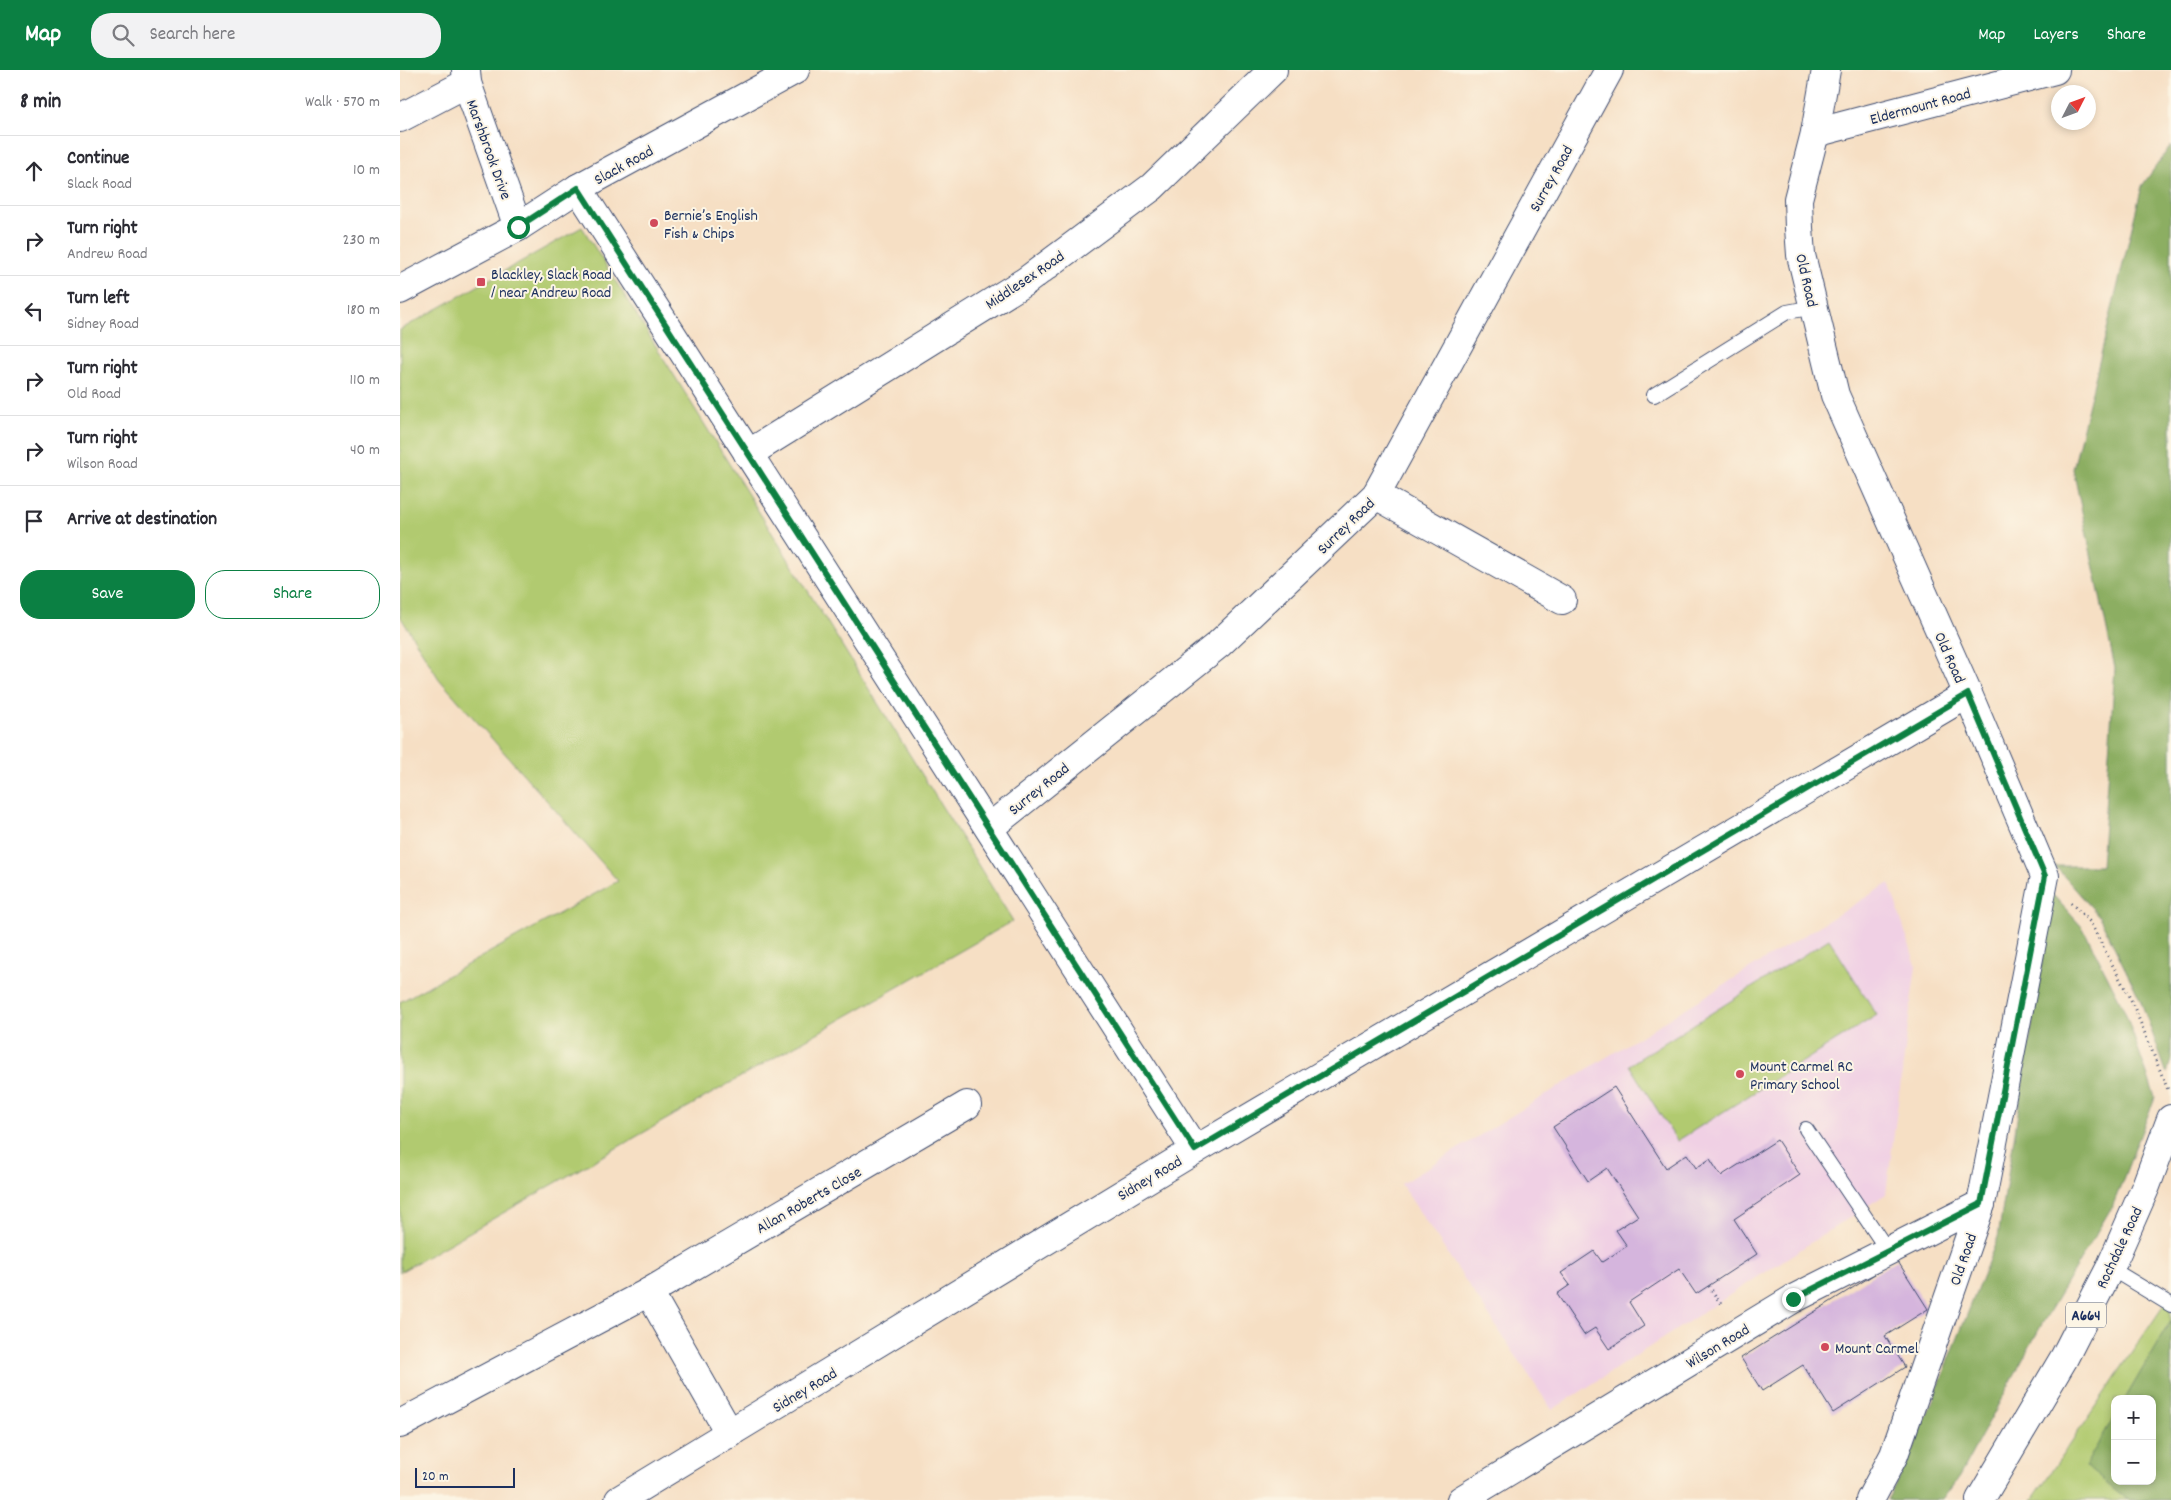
<!DOCTYPE html>
<meta charset="utf-8">
<style>
body{margin:0;font-family:Dekko,sans-serif;background:#f2f2f3;color:#2b2b33}
.controls{position:absolute;right:15px;bottom:15px;display:grid;overflow:hidden;border-radius:10px;box-shadow:0 2px 8px #0003}
.controls button{width:45px;height:45px;display:grid;place-items:center;padding:0;border:0;border-bottom:1px solid #e1e1e2;background:#fff;color:#2b2b33;font:25px sans-serif}
.compass{position:absolute;left:1651px;top:15px;width:45px;height:45px;border-radius:50%;background:#fff;box-shadow:0 2px 8px #0003;rotate:48deg}
.scale{position:absolute;left:15px;bottom:12px;width:100px;box-sizing:border-box;padding-left:5px;border:2px solid #1b2f5e;border-top:0;font-size:14px;line-height:18px;white-space:nowrap;color:#1b2f5e;-webkit-text-stroke:4px #fcf5e5;paint-order:stroke}
.stop{position:absolute;width:15px;height:15px;margin:-11px;border:4px solid #0b8043;border-radius:50%;background:#fff}
.stop.end{background:#0b8043;border-color:#fff;box-shadow:0 1px 5px #0008}
.list{margin:0;padding:0;list-style:none}
h2{display:flex;justify-content:space-between;align-items:center;height:65px;margin:0;padding:0 20px;font-size:21px}
h2 small{font-size:16px;font-weight:400;color:#7c7c81}
.list li{display:grid;grid-template-columns:32px 1fr auto;gap:15px;align-items:center;box-sizing:border-box;height:70px;padding:0 20px;border-top:1px solid #e1e1e2}
.list b{display:block;font-size:19px;white-space:nowrap}
.list p{margin:0;font-size:16px;white-space:nowrap;color:#7c7c81}
.list em{font-size:16px;font-style:normal;color:#7c7c81}
.actions{display:flex;gap:10px;padding:15px 20px}
.actions a{flex:1;padding:11px 0;border:1px solid #0b8043;border-radius:20px;text-align:center;font-size:18px;color:#0b8043}
.actions .main{background:#0b8043;color:#fff}
.icon{flex:none;width:28px;height:28px;fill:none;stroke:currentColor;stroke-width:2;stroke-linecap:round;stroke-linejoin:round}
.map{position:relative;flex:none;width:1771px;height:1430px;overflow:hidden}
header{display:flex;align-items:center;gap:30px;box-sizing:border-box;height:70px;padding:0 25px;background:#0b8043;color:#fff}
header strong{font-size:24px}
nav{display:flex;gap:28px;margin-inline-start:auto;font-size:18px}
.search{width:350px;height:45px;background:#f2f2f3;display:flex;align-items:center;gap:12px;box-sizing:border-box;padding:0 18px;border-radius:20px;color:#7c7c81;font-size:19px}
main{display:flex}
aside{flex:1;background:#fff}
.map>svg:first-child{display:block}
</style>
<header>
<strong>Map</strong>
<div class="search"><svg class="icon" aria-label="search" viewBox="0 0 24 24"><circle cx="10" cy="10" r="6"/><path d="M15 15l6 6"/></svg>Search here</div>
<nav><a>Map</a><a>Layers</a><a>Share</a></nav>
</header>
<main>
<aside>
<h2>8 min<small>Walk · 570 m</small></h2>
<ul class="list">
<li><svg class="icon" aria-label="ahead" viewBox="0 0 24 24"><path d="M12 20V5M6 11l6-6 6 6"/></svg><div><b>Continue</b><p>Slack Road</p></div><em>10 m</em></li>
<li><svg class="icon" aria-label="right" viewBox="0 0 24 24"><path d="M7 20v-9h11M14 6l5 5-5 5"/></svg><div><b>Turn right</b><p>Andrew Road</p></div><em>230 m</em></li>
<li><svg class="icon" aria-label="left" viewBox="0 0 24 24"><path d="M17 20v-9H6M10 6l-5 5 5 5"/></svg><div><b>Turn left</b><p>Sidney Road</p></div><em>180 m</em></li>
<li><svg class="icon" aria-label="right" viewBox="0 0 24 24"><path d="M7 20v-9h11M14 6l5 5-5 5"/></svg><div><b>Turn right</b><p>Old Road</p></div><em>110 m</em></li>
<li><svg class="icon" aria-label="right" viewBox="0 0 24 24"><path d="M7 20v-9h11M14 6l5 5-5 5"/></svg><div><b>Turn right</b><p>Wilson Road</p></div><em>40 m</em></li>
<li><svg class="icon" aria-label="arrive" viewBox="0 0 24 24"><path d="M6 21V4h12l-3 4 3 4H6"/></svg><div><b>Arrive at destination</b></div></li>
</ul>
<div class="actions"><a class="main">Save</a><a>Share</a></div>
</aside>
<div class="map">
<svg width="1771" height="1430" viewBox="0 0 1771 1430">
<rect width="100%" height="100%" fill="#fcf5e5"/>
<filter id="ink" filterUnits="userSpaceOnUse"><feTurbulence type="fractalNoise" baseFrequency=".02" numOctaves="2"/><feDisplacementMap in="SourceGraphic" scale="10" xChannelSelector="R" yChannelSelector="G"/><feConvolveMatrix kernelMatrix="1 2 1 2 8 2 1 2 1" color-interpolation-filters="sRGB"/></filter>
<filter id="wash" filterUnits="userSpaceOnUse"><feTurbulence type="fractalNoise" baseFrequency=".0096" numOctaves="4" result="noise"/><feDisplacementMap in="SourceGraphic" scale="20" xChannelSelector="R" yChannelSelector="G"/><feGaussianBlur stdDeviation="1.12" result="paint"/><feColorMatrix in="noise" values="0 0 0 0 0 0 0 0 0 0 0 0 0 0 0 0 0 1.4 0 .05"/><feComposite in="paint" operator="in"/></filter>
<g filter="url(#wash)">
<rect width="100%" height="100%" fill="#f6dfc4"/>
<!-- built -->
<polygon fill="#f0d0e4" points="1489,813 1516,895 1486,1124 1152,1340 1001,1114"/>
<!-- green -->
<g fill="#b1ca6f" stroke="#667c66" fill-rule="evenodd">
<polygon points="182,157 613,851 0,1202 0,932 218,811 39,609 0,546 0,260"/>
<polygon points="1429,869 1477,945 1277,1071 1229,995"/>
<path d="M1771,1217V1430H1632L1766,1232ZM1715,1329H1752V1411H1715Z"/>
</g>
<!-- forest -->
<g fill="#8cae62" stroke="#546e60">
<polygon points="1771,75 1771,989 1767,1004 1740,929 1699,846 1655,796 1701,796 1715,598 1673,399 1742,116"/>
<polygon points="1653,825 1683,858 1724,939 1755,1027 1713,1135 1642,1254 1559,1407 1542,1430 1487,1430 1512,1383 1598,1167"/>
<polygon points="1771,1250 1771,1430 1727,1430 1685,1396 1715,1345 1715,1411 1752,1411 1752,1329 1725,1329"/>
</g>
<g id="blocks">
<!-- building -->
<g fill="#d5b5dd">
<polygon points="1214,1017 1266,1098 1287,1084 1296,1098 1310,1089 1321,1106 1377,1070 1400,1105 1334,1149 1357,1184 1296,1224 1279,1199 1229,1232 1244,1256 1209,1279 1195,1258 1184,1265 1157,1224 1170,1215 1161,1203 1194,1181 1202,1192 1227,1176 1216,1160 1238,1146 1207,1098 1188,1111 1153,1057"/>
<polygon points="1497,1190 1528,1239 1485,1266 1505,1297 1433,1343 1403,1295 1362,1321 1341,1288"/>
</g>
</g>
</g>
<g filter="url(#ink)">
<use href="#blocks" fill-opacity="0" stroke="#3c496d" stroke-width="1"/>
<g fill="none" stroke-linecap="round" stroke-linejoin="round">
<!-- lane casing -->
<g stroke="#3c496d" stroke-width="16">
<g id="lane">
<polyline points="1254,325 1387,242 1414,237"/>
<polyline points="1406,1059 1488,1181"/>
<polyline points="1710,1198 1771,1235"/>
</g>
</g>
<!-- street casing -->
<g stroke="#3c496d" stroke-width="30">
<g id="street">
<polyline points="66,0 67,13 118,157"/>
<polyline points="1426,0 1415,63 1398,129 1399,158 1401,185 1435,325 1568,624 1645,806 1581,1134 1494,1385 1470,1430"/>
<polyline points="0,48 67,13"/>
<polyline points="1415,63 1655,0"/>
<polyline points="178,118 795,1080"/>
<polyline points="348,384 626,211 752,117 873,0"/>
<polyline points="976,425 1162,530"/>
<polyline points="589,758 819,574 976,425 1209,0"/>
<polyline points="249,1222 330,1364"/>
<polyline points="0,1354 249,1222 567,1035"/>
<polyline points="219,1430 795,1080 1568,624"/>
<polyline points="1061,1430 1393,1229 1581,1134"/>
</g>
</g>
<!-- secondary casing -->
<g stroke="#3c496d" stroke-width="30">
<polyline id="secondary" points="0,220 118,157 178,118 395,0"/>
</g>
<!-- primary casing -->
<g stroke="#3c496d" stroke-width="30">
<polyline id="primary" points="1580,1430 1664,1288 1710,1198 1746,1116 1771,1049"/>
</g>
<!-- path -->
<g stroke="#3c496d" stroke-width="3" stroke-dasharray="1 4" stroke-linecap="butt">
<polyline points="1671,833 1690,852 1732,932 1768,1020"/>
<polyline points="1309,1216 1322,1236"/>
</g>
<!-- lane -->
<use href="#lane" stroke="#fff" stroke-width="14"/>
<!-- street -->
<use href="#street" stroke="#fff" stroke-width="28"/>
<!-- secondary -->
<use href="#secondary" stroke="#fff" stroke-width="28"/>
<!-- primary -->
<use href="#primary" stroke="#fff" stroke-width="28"/>
</g>
</g>
<g fill="none" stroke-linecap="round" stroke-linejoin="round" filter="url(#ink)">
<!-- route -->
<polyline stroke="#0b8043" stroke-width="6" points="118,157 178,118 795,1080 1568,624 1645,806 1581,1134 1393,1229"/>
</g>
<!-- markers -->
<g fill="#d1495b" stroke="#fcf5e5" stroke-width="2">
<circle cx="254" cy="153" r="5"/>
<rect x="76" y="207" width="10" height="10" rx="2.5"/>
<circle cx="1340" cy="1004" r="5"/>
<circle cx="1425" cy="1277" r="5"/>
</g>
<g text-anchor="middle" stroke-width="4" stroke-linejoin="round" paint-order="stroke">
<!-- shield labels -->
<rect fill="#fcf5e5" stroke="#5e6a86" stroke-width="1" x="1666" y="1232.5" width="40" height="25" rx="4"/>
<g font-size="15" font-weight="bold" fill="#1b2f5e">
<text x="1686" y="1250">A664</text>
</g>
<!-- street labels -->
<g font-size="16" fill="#1b2f5e" stroke="#fcf5e5">
<text transform="translate(1520 35) rotate(-15)" y="6">Eldermount Road</text>
<text transform="translate(90 79) rotate(70)" y="6">Marshbrook Drive</text>
<text transform="translate(223 94) rotate(-29)" y="6">Slack Road</text>
<text transform="translate(1150 108) rotate(-61)" y="6">Surrey Road</text>
<text transform="translate(624 209) rotate(-34)" y="6">Middlesex Road</text>
<text transform="translate(1408 210) rotate(77)" y="6">Old Road</text>
<text transform="translate(945 455) rotate(-44)" y="6">Surrey Road</text>
<text transform="translate(1551 587) rotate(66)" y="6">Old Road</text>
<text transform="translate(638 718) rotate(-39)" y="6">Surrey Road</text>
<text transform="translate(749 1107) rotate(-31)" y="6">Sidney Road</text>
<text transform="translate(408 1129) rotate(-30)" y="6">Allan Roberts Close</text>
<text transform="translate(1718 1177) rotate(-65)" y="6">Rochdale Road</text>
<text transform="translate(1562 1189) rotate(-71)" y="6">Old Road</text>
<text transform="translate(1317 1275) rotate(-31)" y="6">Wilson Road</text>
<text transform="translate(404 1319) rotate(-31)" y="6">Sidney Road</text>
</g>
<!-- poi labels -->
<g font-size="16" fill="#1b2f5e" stroke="#fcf5e5" text-anchor="start">
<text x="264" y="150">Bernie’s English<tspan x="264" dy="18">Fish &amp; Chips</tspan></text>
<text x="91" y="209">Blackley, Slack Road<tspan x="91" dy="18">/ near Andrew Road</tspan></text>
<text x="1350" y="1001">Mount Carmel RC<tspan x="1350" dy="18">Primary School</tspan></text>
<text x="1435" y="1283">Mount Carmel</text>
</g>
</g>
</svg>
<div class="controls">
<button>+</button>
<button>−</button>
</div>
<svg class="compass" viewBox="-18 -18 36 36"><path d="M0-13l5 13h-10z" fill="#e53935"/><path d="M0 13l5-13h-10z" fill="#7c7c81"/></svg>
<div class="scale">20 m</div>
<div class="stop" style="left:118px;top:157px"></div>
<div class="stop end" style="left:1393px;top:1229px"></div>
</div>
</main>
